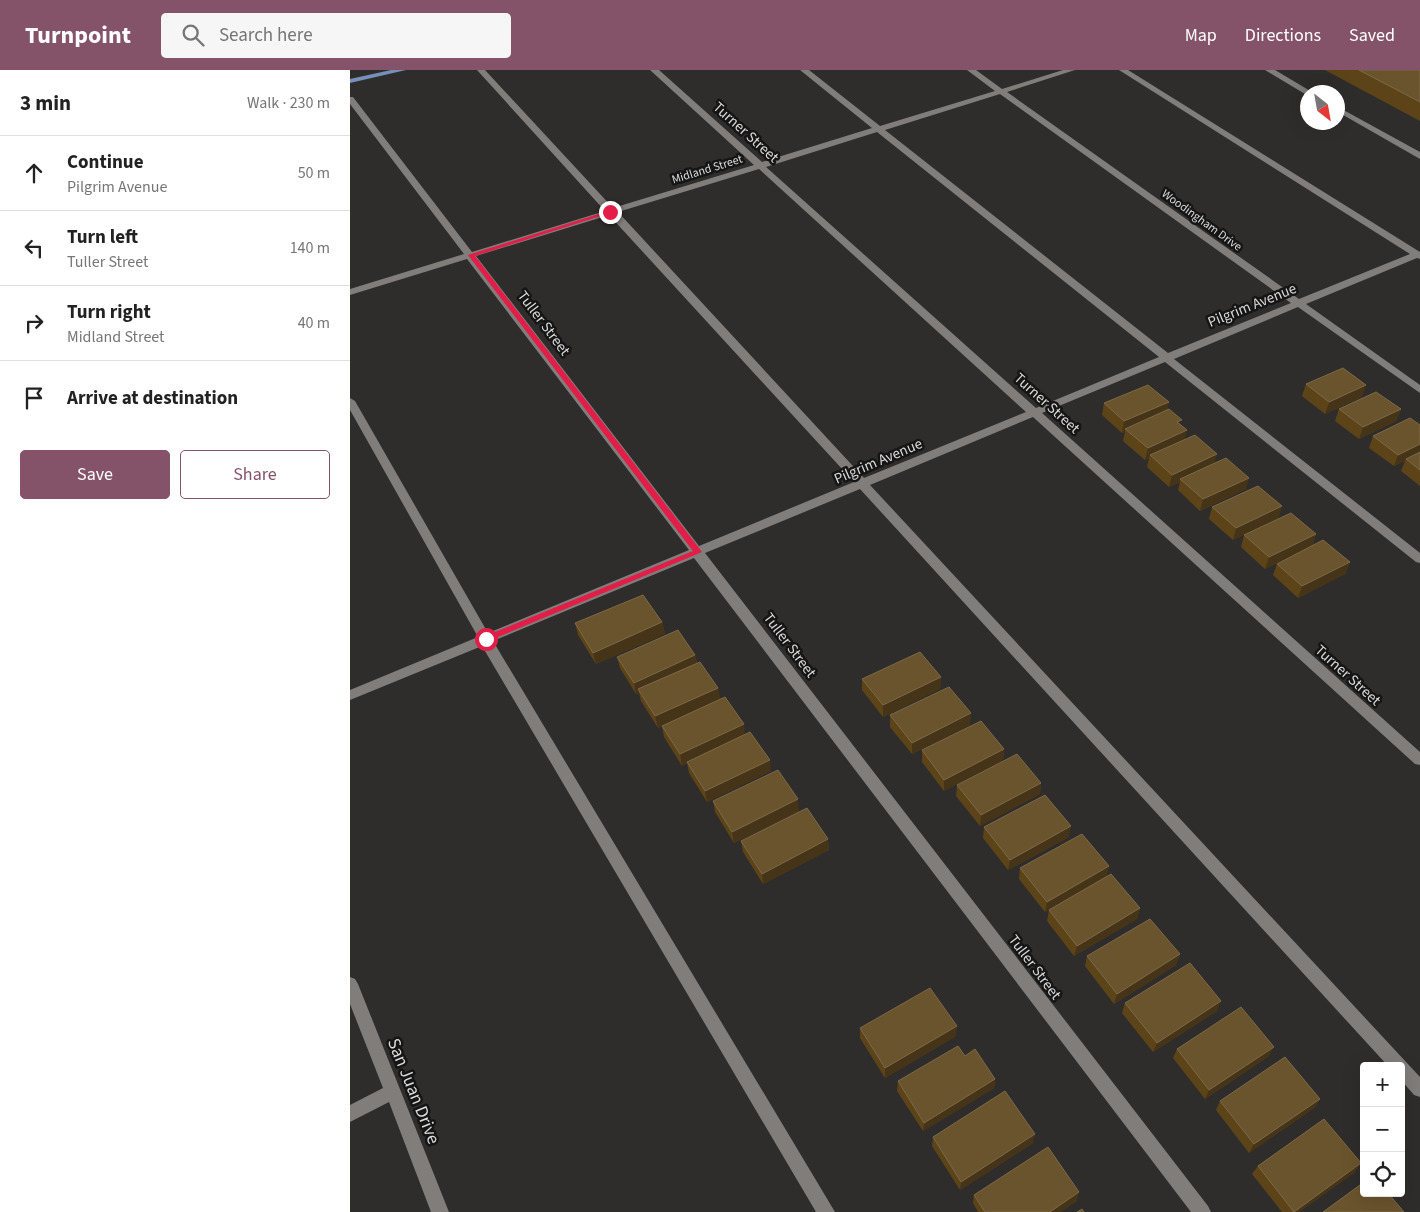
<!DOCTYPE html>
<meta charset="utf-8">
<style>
body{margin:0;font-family:"Source Sans 3",sans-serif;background:#f6f6f6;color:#222}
.controls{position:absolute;right:15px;bottom:15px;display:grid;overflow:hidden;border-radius:5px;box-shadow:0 5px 20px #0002}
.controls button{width:45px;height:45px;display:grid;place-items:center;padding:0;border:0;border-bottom:1px solid #e0e0e0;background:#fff;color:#222;font:25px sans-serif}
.compass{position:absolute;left:950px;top:15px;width:45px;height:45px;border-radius:50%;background:#fff;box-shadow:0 5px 20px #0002;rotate:149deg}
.stop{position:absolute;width:15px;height:15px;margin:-11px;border:4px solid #e11d48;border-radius:50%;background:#fff}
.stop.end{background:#e11d48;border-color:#fff;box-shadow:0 1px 5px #0008}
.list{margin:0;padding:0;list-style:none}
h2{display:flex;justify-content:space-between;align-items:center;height:65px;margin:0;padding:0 20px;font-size:21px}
h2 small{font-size:16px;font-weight:400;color:#767676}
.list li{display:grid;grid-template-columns:32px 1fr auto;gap:15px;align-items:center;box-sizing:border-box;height:75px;padding:0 20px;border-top:1px solid #e0e0e0}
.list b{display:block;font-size:19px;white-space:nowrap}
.list p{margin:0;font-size:16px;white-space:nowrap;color:#767676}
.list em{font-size:16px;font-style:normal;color:#767676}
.actions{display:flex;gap:10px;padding:15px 20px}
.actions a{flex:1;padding:11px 0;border:1px solid #84536a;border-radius:5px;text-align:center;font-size:18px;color:#84536a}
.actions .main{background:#84536a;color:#fff}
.icon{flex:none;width:28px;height:28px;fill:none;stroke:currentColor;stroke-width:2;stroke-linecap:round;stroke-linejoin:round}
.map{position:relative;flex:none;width:1070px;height:1142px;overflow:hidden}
header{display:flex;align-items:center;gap:30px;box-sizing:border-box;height:70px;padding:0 25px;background:#84536a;color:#fff}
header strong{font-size:24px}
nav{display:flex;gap:28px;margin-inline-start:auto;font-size:18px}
.search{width:350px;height:45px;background:#f6f6f6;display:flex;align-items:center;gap:12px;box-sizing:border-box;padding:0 18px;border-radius:5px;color:#767676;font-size:19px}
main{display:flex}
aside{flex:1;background:#fff}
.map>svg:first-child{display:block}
</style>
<header>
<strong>Turnpoint</strong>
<div class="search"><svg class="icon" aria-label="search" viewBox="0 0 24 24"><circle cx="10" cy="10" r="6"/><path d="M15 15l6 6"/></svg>Search here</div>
<nav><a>Map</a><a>Directions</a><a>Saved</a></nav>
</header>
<main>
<aside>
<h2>3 min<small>Walk · 230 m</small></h2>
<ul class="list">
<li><svg class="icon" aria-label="ahead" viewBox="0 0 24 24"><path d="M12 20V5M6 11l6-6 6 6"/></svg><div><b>Continue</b><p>Pilgrim Avenue</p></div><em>50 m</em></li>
<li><svg class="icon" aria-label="left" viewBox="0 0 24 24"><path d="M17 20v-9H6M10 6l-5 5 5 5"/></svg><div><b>Turn left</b><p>Tuller Street</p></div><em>140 m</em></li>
<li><svg class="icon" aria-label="right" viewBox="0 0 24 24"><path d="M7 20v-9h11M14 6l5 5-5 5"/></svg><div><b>Turn right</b><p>Midland Street</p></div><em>40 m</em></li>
<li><svg class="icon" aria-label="arrive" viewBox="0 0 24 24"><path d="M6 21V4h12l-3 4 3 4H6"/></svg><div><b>Arrive at destination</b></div></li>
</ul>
<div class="actions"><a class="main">Save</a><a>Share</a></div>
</aside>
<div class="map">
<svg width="1070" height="1142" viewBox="0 0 1070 1142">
<rect width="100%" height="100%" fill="#2f2d2b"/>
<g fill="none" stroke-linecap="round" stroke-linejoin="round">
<!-- minor -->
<g fill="#807d7b" fill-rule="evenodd">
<path d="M127,0H135L263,138L404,95L300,0H309L412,92L522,58L450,0H459L530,56L645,21L617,0H626L652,19L713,0H725L657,22L949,229L1060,184L769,0H778L1070,182V189L1067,188L956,234L1070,315V323L948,237L824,289L1070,483V493L1066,492L815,292L692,343L1070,682V695L1065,694L683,347L520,415L1070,1007V1027L1064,1025L1051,1010V996H1038L510,419L355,483L858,1136L861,1142H841L344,488L143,571L485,1142H466L132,576L0,630V620L128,567L0,340V328L5,331L138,563L339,480L117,189L0,225V219L114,184L0,34V27H3L122,182L255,141ZM650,24L941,233L818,283L535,60ZM527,62L809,287L686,338L416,97ZM409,99L676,342L514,408L268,142ZM259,145L504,412L349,476L126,186Z"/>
<polygon points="915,0 925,0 962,22 955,24"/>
<polygon points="988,37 1070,82 1070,89 988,42"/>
<polygon points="0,907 5,909 8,914 99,1142 81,1142 39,1032 0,1052 0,1035 33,1018 0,934"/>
</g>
<!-- major -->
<polygon fill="#7690b9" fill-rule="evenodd" points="41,0 56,0 0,13 0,9"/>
</g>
<!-- wall -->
<g fill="#5d4418">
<polygon points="975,0 1070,0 1070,51"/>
<polygon points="956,314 1012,327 975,344 952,326"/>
<polygon points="819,332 817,340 831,355 835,369 865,393 896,419 850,441 828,420 830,412 819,417 797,397 799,388 795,390 773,371 775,362 772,363 752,345 754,333"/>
<polygon points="989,339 1051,339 1046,351 1009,369 985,351"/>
<polygon points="1070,355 1070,416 1051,401 1055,391 1044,396 1019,378 1023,366"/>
<polygon points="862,437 929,448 883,470 859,449"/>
<polygon points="966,464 962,476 915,499 891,477 894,465"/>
<polygon points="1000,492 995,504 948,528 923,505 927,494"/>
<polygon points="312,552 315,564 246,594 228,565 225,553"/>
<polygon points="345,585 347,593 368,618 370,629 308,658 291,631 289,623 286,624 270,598 267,587"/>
<polygon points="591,607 590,619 533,647 512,620 512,609"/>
<polygon points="540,645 620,655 562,684 540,657"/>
<polygon points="312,656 395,664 421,701 357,732 339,703 337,693 332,696 314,667"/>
<polygon points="654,679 653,690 594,721 572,692 572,680"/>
<polygon points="691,713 690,724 630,756 606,726 607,715"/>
<polygon points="363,731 449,741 384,773 365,742"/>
<polygon points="634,757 719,767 658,800 633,768"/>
<polygon points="478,769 479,780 413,814 393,782 391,771"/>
<polygon points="759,796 756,807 695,842 669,809 670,798"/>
<polygon points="790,838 787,849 724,886 697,851 699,840"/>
<polygon points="830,884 826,895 764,934 735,896 737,886"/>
<polygon points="775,933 867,941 803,982 772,943"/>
<polygon points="510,958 606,966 535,1008 510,968"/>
<polygon points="827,979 919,986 855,1029 823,988"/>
<polygon points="615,986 645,1009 644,1018 573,1061 547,1021 548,1011"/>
<polygon points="970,1029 964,1038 899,1083 866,1040 870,1031"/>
<polygon points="583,1067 683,1073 610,1120 582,1076"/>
<polygon points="908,1096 1005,1102 949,1142 932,1142 902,1104"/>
<polygon points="624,1125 727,1131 710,1142 628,1142 623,1133"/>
</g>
<!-- shaded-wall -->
<g fill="#453417">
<polygon points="1016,315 1012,327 975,344 979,332"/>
<polygon points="819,332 816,344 775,359 775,362 772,363 774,351"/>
<polygon points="1051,339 1046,351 1009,369 1013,357"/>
<polygon points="837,360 834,372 800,385 799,388 795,390 798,378"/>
<polygon points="1070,374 1070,384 1056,389 1055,391 1044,396 1048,385"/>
<polygon points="867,384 864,396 830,409 830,412 819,417 822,405"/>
<polygon points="899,408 896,419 850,441 853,429"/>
<polygon points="932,436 929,448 883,470 886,458"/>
<polygon points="966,464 962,476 915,499 919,487"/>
<polygon points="1000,492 995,504 948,528 952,516"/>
<polygon points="312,552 315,564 246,594 243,583"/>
<polygon points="345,585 347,597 288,619 289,623 286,624 284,613"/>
<polygon points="591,607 590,619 533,647 533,635"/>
<polygon points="368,618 370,629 308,658 305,646"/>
<polygon points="621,643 620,655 562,684 562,673"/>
<polygon points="394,654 395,666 337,692 337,693 332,696 330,684"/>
<polygon points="654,679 653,690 594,721 594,710"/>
<polygon points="420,690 421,701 357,732 355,721"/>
<polygon points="691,713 690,724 630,756 631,745"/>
<polygon points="448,729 449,741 384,773 382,762"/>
<polygon points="721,756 719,767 658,800 660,790"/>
<polygon points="478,769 479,780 413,814 412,804"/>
<polygon points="759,796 756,807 695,842 697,832"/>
<polygon points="790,838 787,849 724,886 727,876"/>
<polygon points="830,884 826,895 764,934 767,924"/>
<polygon points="871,931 867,941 803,982 807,973"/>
<polygon points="607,956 606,966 535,1008 535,998"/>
<polygon points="924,977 919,986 855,1029 859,1020"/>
<polygon points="645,1009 644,1018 573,1061 574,1053"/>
<polygon points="970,1029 964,1038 899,1083 904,1074"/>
<polygon points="685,1064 683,1073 610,1120 611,1112"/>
<polygon points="1011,1093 1005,1102 949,1142 944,1142"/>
<polygon points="729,1122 727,1131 710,1142 700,1142"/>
</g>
<!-- building -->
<g fill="#6a542d" stroke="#7c6948">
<polygon points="1009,0 1070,0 1070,32"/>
<polygon points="993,298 1016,315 979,332 956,314"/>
<polygon points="798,315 819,332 774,351 754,333"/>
<polygon points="1026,322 1051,339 1013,357 989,339"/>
<polygon points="819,339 832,350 827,352 837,360 798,378 775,359"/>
<polygon points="1060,348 1070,355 1070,374 1048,385 1023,366"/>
<polygon points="845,365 867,384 822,405 800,385"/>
<polygon points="1070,382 1070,400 1056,389"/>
<polygon points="876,388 899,408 853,429 830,409"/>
<polygon points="908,416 932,436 886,458 862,437"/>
<polygon points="941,443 966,464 919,487 894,465"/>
<polygon points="973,470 1000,492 952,516 927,494"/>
<polygon points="293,525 312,552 243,583 225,553"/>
<polygon points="328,560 345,585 284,613 267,587"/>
<polygon points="570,582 591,607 533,635 512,609"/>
<polygon points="350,592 368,618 305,646 288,619"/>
<polygon points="599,617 621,643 562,673 540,645"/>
<polygon points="375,627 394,654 330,684 312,656"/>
<polygon points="631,651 654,679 594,710 572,680"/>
<polygon points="400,662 420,690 355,721 337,692"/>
<polygon points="667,684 691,713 631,745 607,715"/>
<polygon points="428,700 448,729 382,762 363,731"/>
<polygon points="695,725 721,756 660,790 634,757"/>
<polygon points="457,738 478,769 412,804 391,771"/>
<polygon points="732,764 759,796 697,832 670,798"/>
<polygon points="761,804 790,838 727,876 699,840"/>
<polygon points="800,849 830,884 767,924 737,886"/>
<polygon points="840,893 871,931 807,973 775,933"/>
<polygon points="580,918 607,956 535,998 510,958"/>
<polygon points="891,937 924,977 859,1020 827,979"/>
<polygon points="608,976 615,986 625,979 645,1009 574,1053 548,1011"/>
<polygon points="935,987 970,1029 904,1074 870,1031"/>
<polygon points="655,1021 685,1064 611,1112 583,1067"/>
<polygon points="974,1049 1011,1093 944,1142 908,1096"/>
<polygon points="698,1077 729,1122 700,1142 635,1142 624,1125"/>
<polygon points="1014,1112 1014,1123 1038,1123 1054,1142 973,1142"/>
<polygon points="732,1139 734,1142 727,1142"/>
</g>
<!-- route -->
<polygon fill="#e11d48" points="258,141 263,142 125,186 352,482 136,572 131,569 133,567 343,481 118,185"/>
<g text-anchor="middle" stroke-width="5" stroke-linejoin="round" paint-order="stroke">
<!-- far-street labels -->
<g font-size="12" fill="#dbdad9" stroke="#161515">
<text transform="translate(357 99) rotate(-17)" y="4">Midland Street</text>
<text transform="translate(852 150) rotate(36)" y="4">Woodingham Drive</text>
</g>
<!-- street labels -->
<g font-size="15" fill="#dbdad9" stroke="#161515">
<text transform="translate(396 62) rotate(42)" y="5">Turner Street</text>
<text transform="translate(902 235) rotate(-22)" y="5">Pilgrim Avenue</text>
<text transform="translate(194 253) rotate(53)" y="5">Tuller Street</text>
<text transform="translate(697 333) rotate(42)" y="5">Turner Street</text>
<text transform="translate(528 391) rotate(-23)" y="5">Pilgrim Avenue</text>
<text transform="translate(440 575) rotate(53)" y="5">Tuller Street</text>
<text transform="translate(998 605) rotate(42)" y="5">Turner Street</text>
<text transform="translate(685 897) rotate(53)" y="5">Tuller Street</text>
</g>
<!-- near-street labels -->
<g font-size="18" fill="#dbdad9" stroke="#161515">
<text transform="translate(64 1021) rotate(68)" y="6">San Juan Drive</text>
</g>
</g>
</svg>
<div class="controls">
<button>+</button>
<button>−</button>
<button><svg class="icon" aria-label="locate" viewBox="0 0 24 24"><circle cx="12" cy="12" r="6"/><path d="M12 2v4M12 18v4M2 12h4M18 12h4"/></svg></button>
</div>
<svg class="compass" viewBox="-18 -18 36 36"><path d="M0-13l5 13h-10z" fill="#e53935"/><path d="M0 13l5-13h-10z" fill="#767676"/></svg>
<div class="stop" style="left:136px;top:569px"></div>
<div class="stop end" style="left:260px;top:142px"></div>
</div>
</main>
